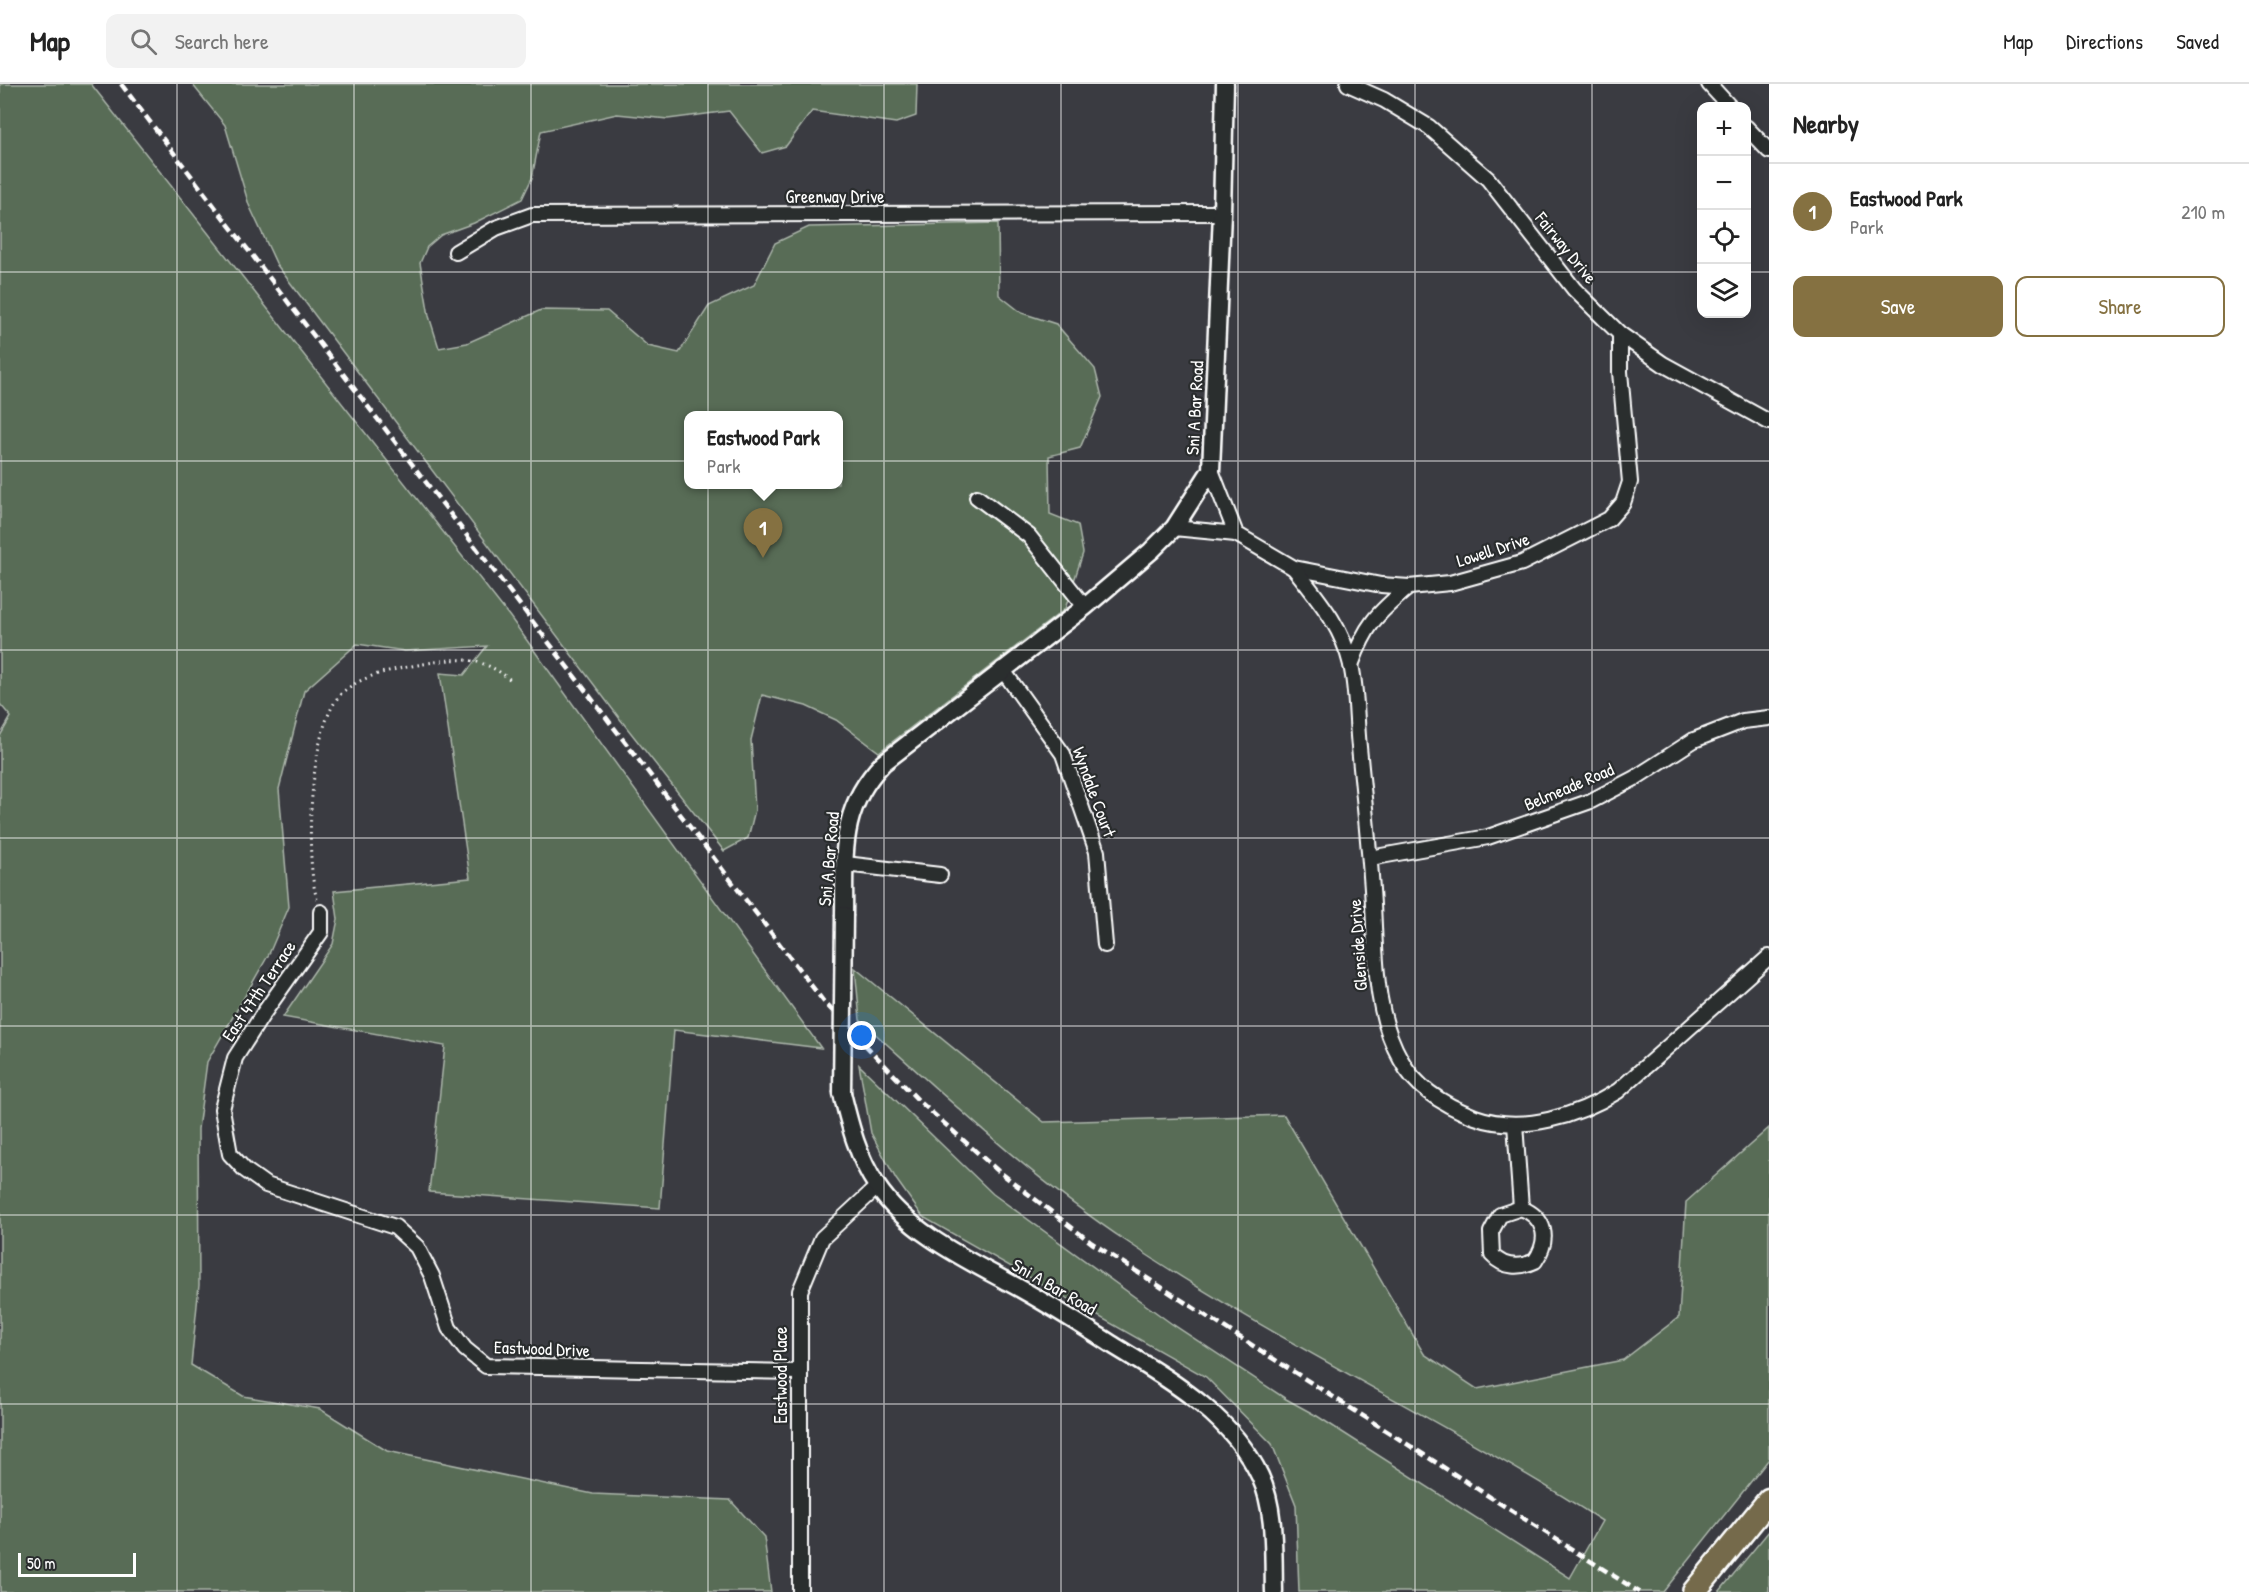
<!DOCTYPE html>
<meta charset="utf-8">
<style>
body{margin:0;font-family:"Patrick Hand",sans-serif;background:#f2f2f2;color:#222}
.controls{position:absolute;right:18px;top:18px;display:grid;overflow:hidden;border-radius:12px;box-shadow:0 6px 24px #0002}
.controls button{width:54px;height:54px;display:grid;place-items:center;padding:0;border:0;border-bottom:2px solid #e0e0e0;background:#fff;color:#222;font:30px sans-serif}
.scale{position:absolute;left:18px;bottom:15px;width:118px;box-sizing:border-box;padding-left:6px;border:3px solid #fff;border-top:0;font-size:16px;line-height:21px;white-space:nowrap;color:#fff;-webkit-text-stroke:4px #2a2d2e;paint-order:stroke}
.you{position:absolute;left:862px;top:952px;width:21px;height:21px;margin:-15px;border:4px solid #fff;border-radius:50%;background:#1a73e8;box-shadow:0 0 0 9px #1a73e833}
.badge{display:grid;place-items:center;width:39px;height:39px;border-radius:50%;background:#857141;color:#fff;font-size:20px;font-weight:700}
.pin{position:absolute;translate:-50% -50px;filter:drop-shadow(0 2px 3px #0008)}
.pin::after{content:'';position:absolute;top:32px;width:21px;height:18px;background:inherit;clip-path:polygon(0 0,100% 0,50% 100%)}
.popup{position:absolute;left:684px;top:327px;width:159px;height:78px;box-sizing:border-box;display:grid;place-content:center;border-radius:12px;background:#fff;filter:drop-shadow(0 2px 4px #0005);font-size:20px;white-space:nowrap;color:#767676}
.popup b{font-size:22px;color:#222}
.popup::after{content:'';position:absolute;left:50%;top:100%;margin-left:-12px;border:12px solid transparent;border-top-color:#fff}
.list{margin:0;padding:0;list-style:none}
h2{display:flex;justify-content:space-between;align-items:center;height:78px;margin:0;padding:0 24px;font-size:26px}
h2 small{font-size:20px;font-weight:400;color:#767676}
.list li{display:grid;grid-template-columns:39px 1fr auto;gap:18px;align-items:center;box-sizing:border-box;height:96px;padding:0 24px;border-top:2px solid #e0e0e0}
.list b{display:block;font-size:22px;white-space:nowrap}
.list p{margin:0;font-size:20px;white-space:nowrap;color:#767676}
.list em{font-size:20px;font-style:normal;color:#767676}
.actions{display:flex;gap:12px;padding:18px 24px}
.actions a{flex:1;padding:14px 0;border:2px solid #857141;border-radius:12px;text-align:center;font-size:21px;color:#857141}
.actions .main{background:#857141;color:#fff}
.icon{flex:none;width:33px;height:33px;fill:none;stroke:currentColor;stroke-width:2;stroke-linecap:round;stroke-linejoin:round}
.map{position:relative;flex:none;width:1769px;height:1508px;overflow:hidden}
header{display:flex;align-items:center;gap:36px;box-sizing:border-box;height:84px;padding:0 30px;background:#fff;border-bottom:2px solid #e0e0e0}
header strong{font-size:28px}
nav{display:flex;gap:33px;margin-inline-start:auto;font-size:21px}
.search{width:420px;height:54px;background:#f2f2f2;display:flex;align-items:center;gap:15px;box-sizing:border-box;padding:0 21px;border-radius:12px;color:#767676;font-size:22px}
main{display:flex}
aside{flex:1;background:#fff}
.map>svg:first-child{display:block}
</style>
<header>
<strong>Map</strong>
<div class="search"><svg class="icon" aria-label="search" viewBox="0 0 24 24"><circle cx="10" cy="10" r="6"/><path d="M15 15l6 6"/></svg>Search here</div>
<nav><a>Map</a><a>Directions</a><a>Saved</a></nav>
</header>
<main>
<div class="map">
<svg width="1769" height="1508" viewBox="0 0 1769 1508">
<rect width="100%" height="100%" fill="#3a3b41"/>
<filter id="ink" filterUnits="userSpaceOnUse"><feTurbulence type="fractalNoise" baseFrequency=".0167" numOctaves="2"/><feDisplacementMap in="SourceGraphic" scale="12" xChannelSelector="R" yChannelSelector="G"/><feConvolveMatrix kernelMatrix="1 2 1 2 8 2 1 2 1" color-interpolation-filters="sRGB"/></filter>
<g filter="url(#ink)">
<!-- green -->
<g fill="#586c57" stroke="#acb6ab" stroke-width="1.5" fill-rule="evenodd">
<polygon points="0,0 91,0 510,533 821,964 674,946 660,1124 429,1108 445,962 283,933 333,860 338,835 334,807 470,794 440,589 464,591 487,562 405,567 357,560 304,607 279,705 289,823 269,870 207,978 198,1045 199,1201 191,1281 243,1312 320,1325 387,1367 593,1410 730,1416 764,1453 771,1508 0,1508 0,652 11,633 0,620"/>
<path d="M192,0H917L916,32L896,39L812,27L786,62L762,69L729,27L668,35L617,30L541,47L532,94L522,115L474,139L441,151L427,163L420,179L429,232L439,264L467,259L541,226L607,227L648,262L679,269L709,222L754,201L775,159L809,143L998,139L999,211L1022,229L1056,240L1095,285L1102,313L1080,364L1049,372L1050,430L1078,441L1083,469L1065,525L879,668L836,636L806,622L762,611L751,656L755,726L748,754L724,767L620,635L277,181L249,121L225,41ZM688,332H838V400H688Z"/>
<path d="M855,884L1044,1038L1284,1031L1424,1270L1477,1305L1623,1276L1679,1233L1686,1118L1769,1044V1375L1663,1508H1299L1296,1421L1272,1360L1206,1293L923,1133L896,1095L871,1049L859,981L993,1110L1172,1240L1286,1315L1317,1332L1570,1494L1602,1437C1448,1338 1281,1261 1129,1159C1031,1094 947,1014 860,936Z"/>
<polygon points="1769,1447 1769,1508 1719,1508"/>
</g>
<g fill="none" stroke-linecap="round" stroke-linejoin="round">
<!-- minor casing -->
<g stroke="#fff" stroke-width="18">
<g id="minor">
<polyline points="1348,0 1384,16 1429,43 1488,95 1574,205 1620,250 1663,280 1769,338"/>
<polyline points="1709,0 1729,22"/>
<polyline points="1746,43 1769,67"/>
<polyline points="456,168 496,144 532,131 1222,129"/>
<polyline points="1211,386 1236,450 1294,484 1381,501 1409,503 1450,499 1522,479 1609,435 1623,419 1630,398 1620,288 1620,250"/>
<polyline points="977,413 1029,452 1085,523"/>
<polyline points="1174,444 1236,450"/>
<path d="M1294,484C1318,515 1342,542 1351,581C1357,607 1356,636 1359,663C1364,716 1370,768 1373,821C1376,874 1374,929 1401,976C1416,1005 1446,1022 1475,1033C1522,1050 1578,1032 1618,1007L1769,873"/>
<path d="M1351,581C1366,541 1376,530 1409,503"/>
<polyline points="1002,585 1063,670 1097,768 1105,861"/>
<polyline points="1370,774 1488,753 1591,717 1635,694 1694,656 1743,637 1769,634"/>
<polyline points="845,780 940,791"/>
<polyline points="321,828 321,848 263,930 235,974 222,1025 230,1070 245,1086 266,1101 395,1143 417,1163 432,1192 449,1244 465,1265 486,1282 798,1288"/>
<polyline points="1515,1040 1521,1124"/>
<path d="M1521,1124C1546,1134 1550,1155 1535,1177C1520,1184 1504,1184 1492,1171L1491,1148L1500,1131Z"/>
<polyline points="800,1508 800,1207 822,1154 877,1103"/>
</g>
</g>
<!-- tertiary casing -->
<g stroke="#fff" stroke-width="21">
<g id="tertiary">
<path d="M844,831C845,770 838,726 883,679L1085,523L1151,467L1174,444L1211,386L1222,129L1225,0"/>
<path d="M842,1009C850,1042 858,1074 877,1102C906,1146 963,1174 1008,1198C1044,1217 1078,1239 1113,1261C1168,1295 1231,1330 1260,1392C1276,1426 1273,1470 1274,1508"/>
</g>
</g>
<!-- trunk casing -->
<g stroke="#fff" stroke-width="27">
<polyline id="trunk" points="1694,1508 1769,1416"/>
</g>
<!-- path -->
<path stroke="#fff" stroke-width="3" stroke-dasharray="1.5 4.5" stroke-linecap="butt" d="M317,815C304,774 309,638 343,608C364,590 396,585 423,580C461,573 481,572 512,597"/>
<!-- minor -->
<use href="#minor" stroke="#2a2d2e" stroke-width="14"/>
<!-- tertiary -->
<use href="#tertiary" stroke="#2a2d2e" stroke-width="16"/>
<!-- trunk -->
<use href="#trunk" stroke="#746b4b" stroke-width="22"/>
<!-- rail -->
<polyline stroke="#fff" stroke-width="4.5" stroke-dasharray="9 4.5" stroke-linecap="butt" points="121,0 824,918 919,1017 997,1086 1092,1159 1639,1508"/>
<!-- tertiary-bridge casing -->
<g stroke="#fff" stroke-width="21" stroke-linecap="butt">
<polyline id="tertiary-bridge" points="842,1009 844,831"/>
</g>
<!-- tertiary-bridge -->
<use href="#tertiary-bridge" stroke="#2a2d2e" stroke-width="16"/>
</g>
</g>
<!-- grid -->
<path fill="none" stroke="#fff" stroke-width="1.5" stroke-opacity="0.55" d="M177,0V1508M354,0V1508M531,0V1508M708,0V1508M884,0V1508M1061,0V1508M1238,0V1508M1415,0V1508M1592,0V1508M0,188H1702M1746,188H1769M0,377H1769M0,566H1769M0,754H1769M0,942H1769M0,1131H1769M0,1320H1769"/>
<g text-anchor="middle" stroke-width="4.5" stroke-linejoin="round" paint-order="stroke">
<!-- street labels -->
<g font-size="18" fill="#fff" stroke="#2a2d2e">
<text x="835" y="119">Greenway Drive</text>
<text transform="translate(1566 164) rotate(51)" y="6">Fairway Drive</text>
<text transform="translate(1195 324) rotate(-87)" y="6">Sni A Bar Road</text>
<text transform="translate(1493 466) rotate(-18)" y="6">Lowell Drive</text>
<text transform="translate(1569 703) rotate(-23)" y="6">Belmeade Road</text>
<text transform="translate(1094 708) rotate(70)" y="6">Wyndale Court</text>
<text transform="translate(829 775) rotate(-85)" y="6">Sni A Bar Road</text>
<text transform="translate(1358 861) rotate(-94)" y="6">Glenside Drive</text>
<text transform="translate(259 907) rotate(-56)" y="6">East 47th Terrace</text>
<text transform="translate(1054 1203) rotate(30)" y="6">Sni A Bar Road</text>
<text transform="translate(542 1265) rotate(2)" y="6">Eastwood Drive</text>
<text transform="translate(781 1291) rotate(-90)" y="6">Eastwood Place</text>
</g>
</g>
</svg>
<div class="controls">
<button>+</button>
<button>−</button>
<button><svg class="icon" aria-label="locate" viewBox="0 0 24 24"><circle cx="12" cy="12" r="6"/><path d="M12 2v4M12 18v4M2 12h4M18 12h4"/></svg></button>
<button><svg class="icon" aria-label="layers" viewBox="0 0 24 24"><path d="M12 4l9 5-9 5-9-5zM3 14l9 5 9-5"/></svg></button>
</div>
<div class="scale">50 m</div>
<div class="you"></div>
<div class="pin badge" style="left:763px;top:474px">1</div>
<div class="popup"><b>Eastwood Park</b>Park</div>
</div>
<aside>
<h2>Nearby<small></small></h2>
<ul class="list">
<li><span class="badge">1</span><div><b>Eastwood Park</b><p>Park</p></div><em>210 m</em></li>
</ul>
<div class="actions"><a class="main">Save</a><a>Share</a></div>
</aside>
</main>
